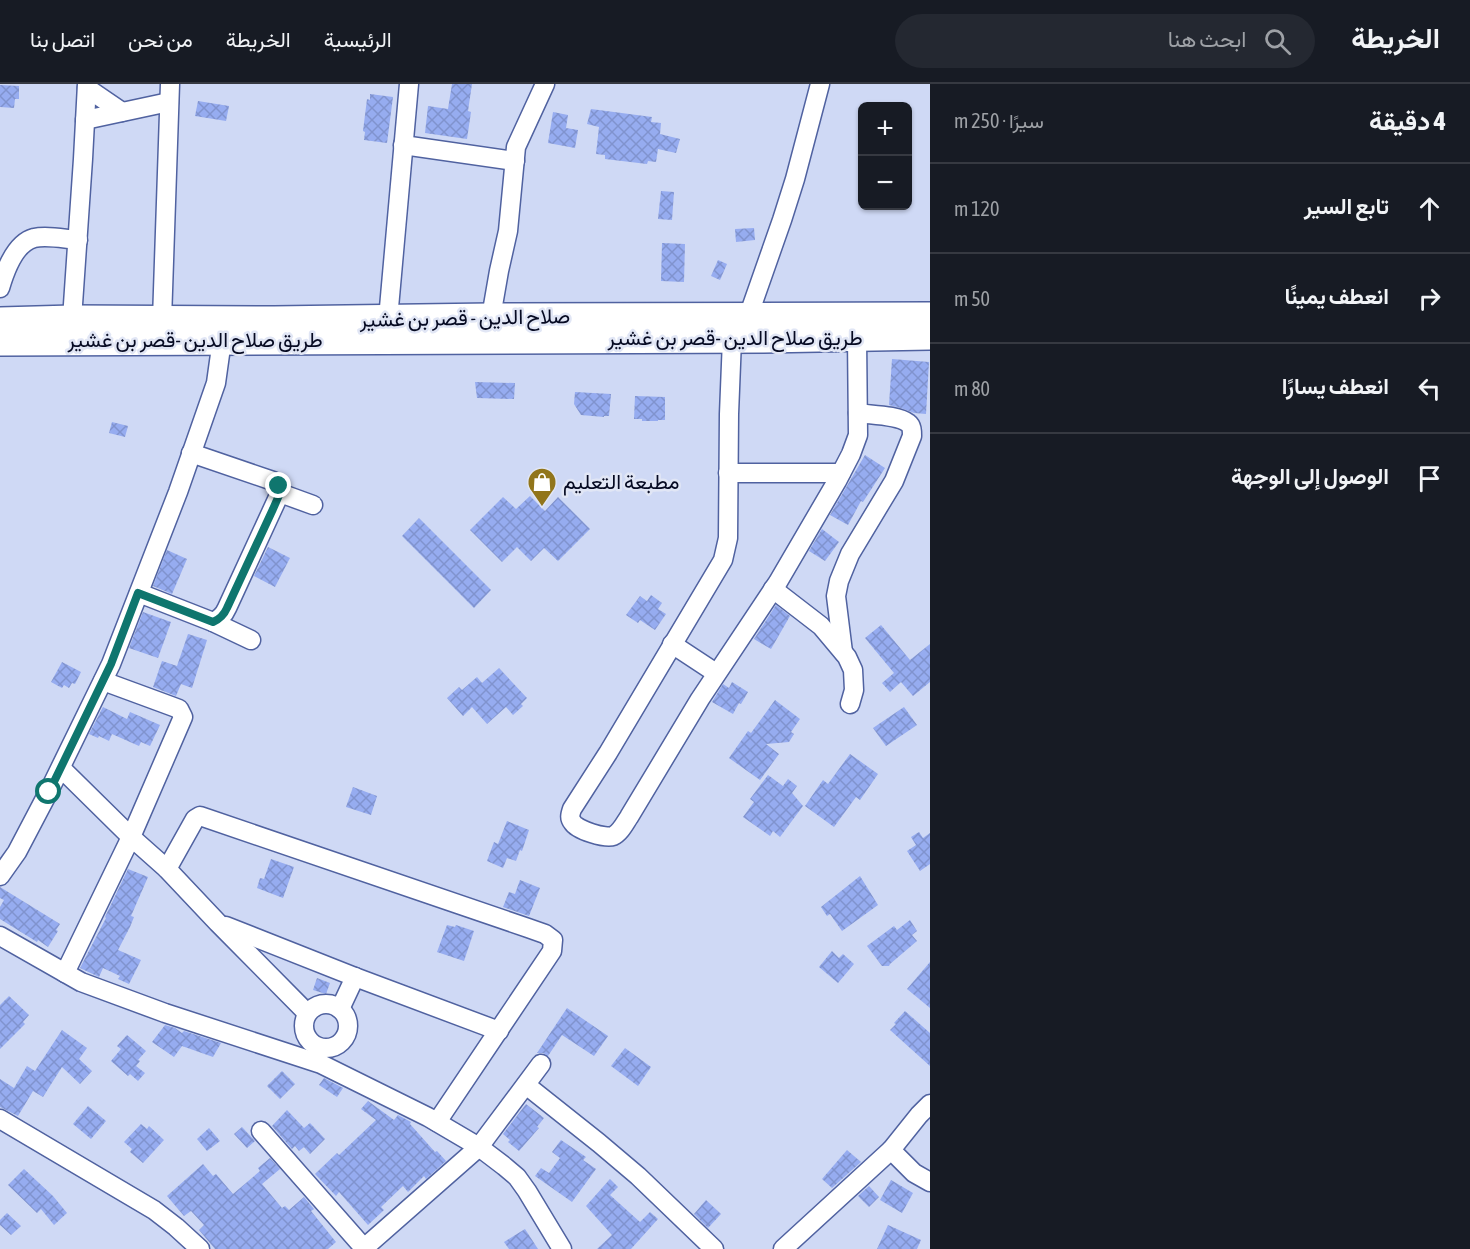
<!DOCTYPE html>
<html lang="ar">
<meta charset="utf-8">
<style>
body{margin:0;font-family:"Asap Condensed",Vazirmatn,sans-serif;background:#242831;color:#f1f3f6;direction:rtl}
.controls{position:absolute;right:18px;top:18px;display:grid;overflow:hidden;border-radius:9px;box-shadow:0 2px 4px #0004}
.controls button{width:54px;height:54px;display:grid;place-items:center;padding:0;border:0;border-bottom:2px solid #363941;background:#171b24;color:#f1f3f6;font:30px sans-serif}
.stop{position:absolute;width:18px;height:18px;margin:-14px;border:4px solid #0f766e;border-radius:50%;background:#fff}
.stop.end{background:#0f766e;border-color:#fff;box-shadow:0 2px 6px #0008}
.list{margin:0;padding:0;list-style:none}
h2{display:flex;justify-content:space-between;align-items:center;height:78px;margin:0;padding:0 24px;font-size:26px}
h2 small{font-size:20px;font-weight:400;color:#9ea1a6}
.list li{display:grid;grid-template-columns:39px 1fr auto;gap:18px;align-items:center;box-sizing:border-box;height:90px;padding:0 24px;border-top:2px solid #363941}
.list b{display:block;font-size:22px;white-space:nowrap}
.list em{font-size:20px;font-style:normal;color:#9ea1a6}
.icon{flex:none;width:33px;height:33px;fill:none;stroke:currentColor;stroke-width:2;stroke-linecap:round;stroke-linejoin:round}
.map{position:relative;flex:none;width:930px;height:1165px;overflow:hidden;direction:ltr}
header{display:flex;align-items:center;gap:36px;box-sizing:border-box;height:84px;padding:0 30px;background:#171b24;border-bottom:2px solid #363941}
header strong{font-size:28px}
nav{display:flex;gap:33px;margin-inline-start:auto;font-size:21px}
.search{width:420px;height:54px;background:#242831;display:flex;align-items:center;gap:15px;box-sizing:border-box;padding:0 21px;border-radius:33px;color:#9ea1a6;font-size:22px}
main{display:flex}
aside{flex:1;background:#171b24}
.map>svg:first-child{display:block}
</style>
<header>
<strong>الخريطة</strong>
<div class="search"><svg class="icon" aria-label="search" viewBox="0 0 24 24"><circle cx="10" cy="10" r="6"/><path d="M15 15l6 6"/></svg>ابحث هنا</div>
<nav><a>الرئيسية</a><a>الخريطة</a><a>من نحن</a><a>اتصل بنا</a></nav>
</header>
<main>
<aside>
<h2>4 دقيقة<small>سيرًا · 250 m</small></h2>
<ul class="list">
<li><svg class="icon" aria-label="ahead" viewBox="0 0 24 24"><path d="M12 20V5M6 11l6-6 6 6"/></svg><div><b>تابع السير</b></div><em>120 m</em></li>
<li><svg class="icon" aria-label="right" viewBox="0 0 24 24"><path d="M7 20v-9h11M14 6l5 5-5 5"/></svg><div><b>انعطف يمينًا</b></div><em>50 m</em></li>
<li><svg class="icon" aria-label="left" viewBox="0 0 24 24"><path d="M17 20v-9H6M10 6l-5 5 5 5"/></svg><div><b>انعطف يسارًا</b></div><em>80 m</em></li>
<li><svg class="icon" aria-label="arrive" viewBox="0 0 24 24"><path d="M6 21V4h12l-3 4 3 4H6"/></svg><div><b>الوصول إلى الوجهة</b></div></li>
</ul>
</aside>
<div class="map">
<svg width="930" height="1165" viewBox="0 0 930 1165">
<defs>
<pattern id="building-cross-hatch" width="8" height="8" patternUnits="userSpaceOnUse" patternTransform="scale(1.5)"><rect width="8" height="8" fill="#96acf0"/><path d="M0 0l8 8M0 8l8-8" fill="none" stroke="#8093ce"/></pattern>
</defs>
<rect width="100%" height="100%" fill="#cfd9f5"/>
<!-- building -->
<g fill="url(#building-cross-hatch)">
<polygon points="452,0 472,0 468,27 471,28 467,55 425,49 428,22 448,25"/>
<polygon points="0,1 19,2 19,15 15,15 14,24 0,23"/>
<polygon points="370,10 393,13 387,59 364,56 365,48 363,47 367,15 370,16"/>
<polygon points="198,17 229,22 226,37 195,32"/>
<polygon points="591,25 652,33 651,38 661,39 660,50 680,55 676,69 658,65 656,78 648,77 647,80 605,75 605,71 596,70 599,43 587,40"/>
<polygon points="553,28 568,31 566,44 578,46 575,64 548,59"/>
<polygon points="661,107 674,108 672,136 658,135"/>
<polygon points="754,144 755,156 736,158 735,145"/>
<polygon points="662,159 685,160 684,198 661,197"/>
<polygon points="718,176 727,180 720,196 711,192"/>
<polygon points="892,275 929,278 926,330 914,329 901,324 889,321"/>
<polygon points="475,298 515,299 514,315 477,314"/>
<polygon points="575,308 611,310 609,332 604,332 604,333 581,331 574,320"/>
<polygon points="635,312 665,313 665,336 658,336 658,337 642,337 642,335 634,335"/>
<polygon points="112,338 128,342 125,353 109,349"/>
<polygon points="865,371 885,384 863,418 861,417 848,441 830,431"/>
<polygon points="530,412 545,427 558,413 590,445 558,477 544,464 531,477 517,463 502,478 470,446 503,413 516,425"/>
<polygon points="419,434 491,506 474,524 402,452"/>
<polygon points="822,445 839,458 825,477 809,467"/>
<polygon points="268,463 290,474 275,503 254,492"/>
<polygon points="167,466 187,475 172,510 153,502"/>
<polygon points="651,511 662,519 658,525 666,530 655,546 640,536 638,539 626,531 640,512 647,517"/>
<polygon points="776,521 790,532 771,565 754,555"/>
<polygon points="143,528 171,538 158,574 129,564"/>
<polygon points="881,541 910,576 930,560 930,598 913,612 901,598 890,608 882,599 894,589 865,554"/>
<polygon points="188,550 207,556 192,604 181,600 176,612 153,603 162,577 177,582"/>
<polygon points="62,578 81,588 75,600 72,599 69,604 64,601 62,604 51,598"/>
<polygon points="499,584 527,614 521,620 523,622 513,631 506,623 487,640 472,623 463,632 447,614 459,603 462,606 477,593 482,599"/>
<polygon points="732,598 748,608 741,620 739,619 733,630 712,618 723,600 729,604"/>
<polygon points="775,616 800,635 791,648 794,650 789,658 766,660 779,670 760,696 729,674 748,647 751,649"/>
<polygon points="103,623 127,635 130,628 160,641 150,662 141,658 139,662 112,650 109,657 99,652 98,654 89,650"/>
<polygon points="904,623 917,641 886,662 873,644"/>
<polygon points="850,670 878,690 860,716 856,713 834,743 805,722 823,696 828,700"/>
<polygon points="768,691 783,702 788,695 797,702 792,709 803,722 780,753 773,747 770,752 743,733 754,718 750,715"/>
<polygon points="353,703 377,712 371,731 346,723"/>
<polygon points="507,737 529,746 522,767 520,766 516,777 507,774 503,784 487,777 494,758 498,760"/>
<polygon points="919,748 923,754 930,749 930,780 920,787 907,767 916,761 911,753"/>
<polygon points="271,775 294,783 283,814 257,804 260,794 264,795"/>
<polygon points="128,785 148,793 131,832 134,833 130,843 118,866 141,876 129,900 118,895 120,892 103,884 99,893 80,884 106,834 105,833"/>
<polygon points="860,792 878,821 842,847 830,830 827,832 821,823"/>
<polygon points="520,796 540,804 529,832 503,823 509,808 515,810"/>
<polygon points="0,803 60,840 56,846 58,847 48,863 38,856 37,858 0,835 0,823 4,816 0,814"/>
<polygon points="910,836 917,847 912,851 917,857 890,880 889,882 882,882 867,862 894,842 897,846"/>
<polygon points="447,841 455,843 456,841 474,847 464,877 437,868"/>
<polygon points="832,867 839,874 843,870 854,880 838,899 819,883"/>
<polygon points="930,878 930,924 907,905"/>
<polygon points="317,894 330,899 326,910 313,906"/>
<polygon points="9,912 29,931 23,938 25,940 0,965 0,921"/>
<polygon points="567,924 608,952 594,972 562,951 548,972 543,969 537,969"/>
<polygon points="905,927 930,949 930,982 890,946 896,940 894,939"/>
<polygon points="165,941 175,944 182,949 184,947 221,959 213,973 182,962 174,973 152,958"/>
<polygon points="62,946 87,964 79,975 92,987 80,1000 62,983 43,1013 33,1007 18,1032 0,1023 0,995 14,1004 27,982 35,987"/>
<polygon points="127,951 146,967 138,976 140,977 136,982 145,989 138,997 130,990 128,992 111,977 121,965 117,962"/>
<polygon points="625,964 651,983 638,1002 611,982"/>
<polygon points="282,987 295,1000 280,1015 267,1002"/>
<polygon points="324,994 343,1004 337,1013 319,1001"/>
<polygon points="368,1017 394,1036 398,1031 411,1038 410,1040 435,1068 437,1067 446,1077 426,1095 424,1092 408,1108 403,1102 381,1123 384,1126 368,1141 339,1108 336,1112 315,1090 337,1069 339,1071 376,1036 361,1025"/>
<polygon points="526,1020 544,1034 537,1043 539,1044 519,1067 508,1058 510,1056 503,1050"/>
<polygon points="88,1022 106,1037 91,1055 73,1040"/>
<polygon points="287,1026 304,1044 310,1039 325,1055 310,1070 304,1063 299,1067 295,1062 292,1065 272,1042"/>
<polygon points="141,1040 147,1045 149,1042 164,1056 143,1079 130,1068 132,1065 124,1058"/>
<polygon points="242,1043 255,1057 247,1064 234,1050"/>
<polygon points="209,1044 220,1057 207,1067 197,1055"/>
<polygon points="561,1056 586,1073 583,1076 596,1085 572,1118 535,1092 541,1084 549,1089 560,1074 552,1068"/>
<polygon points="847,1066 861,1078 832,1104 822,1095"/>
<polygon points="270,1074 280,1085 262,1100 282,1124 285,1122 289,1126 304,1113 314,1125 311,1127 336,1158 328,1165 215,1165 199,1146 204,1141 191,1127 184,1132 167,1112 203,1080 213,1092 216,1090 233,1110 260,1087 258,1084"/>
<polygon points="24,1085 53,1112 67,1129 54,1141 41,1125 37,1129 8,1101"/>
<polygon points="610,1095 618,1103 610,1111 640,1138 650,1128 658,1135 631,1165 597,1165 612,1151 586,1122"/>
<polygon points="891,1096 913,1109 902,1129 880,1116"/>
<polygon points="869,1102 879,1113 869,1123 858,1112"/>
<polygon points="706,1116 721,1130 708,1144 694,1130"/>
<polygon points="7,1129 21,1142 11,1151 0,1141 0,1136"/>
<polygon points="888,1141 921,1156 917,1165 877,1165"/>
<polygon points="525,1145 538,1165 509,1165 504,1158"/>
</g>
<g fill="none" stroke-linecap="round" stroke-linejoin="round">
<!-- minor casing -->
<g stroke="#5062a0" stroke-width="21">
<g id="minor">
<polyline points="87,4 122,28"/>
<polyline points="85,36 169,18"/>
<polyline points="403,61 515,77"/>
<path d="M0,204C5,187 15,159 34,154C48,151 64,155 78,156"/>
<polyline points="491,233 499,187 508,147 516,63 545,0"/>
<polyline points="748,233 782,136 795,95 820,0"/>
<polyline points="72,235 83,75 87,0"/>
<polyline points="388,235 409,0"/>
<polyline points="162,236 170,0"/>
<path d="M732,255L729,330L728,454L723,476L608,669L572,725C570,731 569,734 573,739C577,746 606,755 613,752C620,749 625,739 629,733L700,615L778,498L837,397L851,370L858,351L857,253"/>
<polyline points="728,389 841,389"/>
<polyline points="280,409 313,421"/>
<polyline points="773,505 821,542 847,573 853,586 854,606 850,620"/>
<path d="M139,509L213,538C220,535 224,531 227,524L280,409L279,402L273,397L191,369"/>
<polyline points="213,538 251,556"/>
<polyline points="672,560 716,589"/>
<path d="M843,568L836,512L839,497L850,470L894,397L912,352C912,347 912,342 908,339C898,331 870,331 858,329"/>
<polyline points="61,684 131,753 167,785 218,839 307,929"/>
<polyline points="167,785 195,735 200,732 528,844 545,850 553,856 552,867 437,1038"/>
<polyline points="0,792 17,768 49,707 111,580 178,408 216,299 222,256"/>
<polyline points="226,842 355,893 499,947"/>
<polyline points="0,852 81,898 165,929 321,980 428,1033 479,1063 504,1082 517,1093 527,1107 562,1165"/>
<polyline points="65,889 131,753 183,633 179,625 171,622 103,597"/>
<circle cx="326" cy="942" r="22"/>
<polyline points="340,925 355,893"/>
<polyline points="526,1001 599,1059 638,1092 714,1165"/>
<polyline points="0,1035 154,1126 176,1143 200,1165"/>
<polyline points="261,1047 364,1164"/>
<polyline points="891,1066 919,1031 930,1020"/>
<polyline points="363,1165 479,1063 541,980"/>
<polyline points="783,1165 891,1066 914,1089 930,1098"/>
</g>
</g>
<!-- highway casing -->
<g stroke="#5062a0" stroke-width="30">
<g id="highway">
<polyline points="0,237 72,235 274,236 491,233 930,232"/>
<polyline points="0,258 764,255 930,252"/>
</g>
</g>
<!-- minor -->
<use href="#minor" stroke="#fff" stroke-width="18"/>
<!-- highway -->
<use href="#highway" stroke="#fff" stroke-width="27"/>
</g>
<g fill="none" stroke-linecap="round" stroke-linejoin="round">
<!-- route -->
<path stroke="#0f766e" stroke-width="8" d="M49,708L111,580L138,509L213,538C220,535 224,531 227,524L273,425L280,409L279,402"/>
</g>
<!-- icons -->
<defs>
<g id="shop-pin" transform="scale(1.5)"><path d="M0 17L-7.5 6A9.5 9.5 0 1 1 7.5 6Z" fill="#91751b" stroke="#e1e6f5"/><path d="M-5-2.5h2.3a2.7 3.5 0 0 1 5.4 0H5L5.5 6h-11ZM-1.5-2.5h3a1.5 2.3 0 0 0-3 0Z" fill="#fff"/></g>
</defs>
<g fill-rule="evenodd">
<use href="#shop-pin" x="542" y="398"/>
</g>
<g text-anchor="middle" stroke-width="5" stroke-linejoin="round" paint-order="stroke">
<!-- street labels -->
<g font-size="21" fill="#060a22" stroke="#e1e6f5">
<text transform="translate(465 234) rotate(-1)" y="7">صلاح الدين - قصر بن غشير</text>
<text x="735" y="261">طريق صلاح الدين -قصر بن غشير</text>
<text x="195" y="263">طريق صلاح الدين -قصر بن غشير</text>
</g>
<!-- poi labels -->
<g font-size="21" fill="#060a22" stroke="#e1e6f5" text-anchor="start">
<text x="563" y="405">مطبعة التعليم</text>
</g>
</g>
</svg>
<div class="controls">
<button>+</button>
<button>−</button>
</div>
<div class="stop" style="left:49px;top:708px"></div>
<div class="stop end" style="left:279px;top:402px"></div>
</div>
</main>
